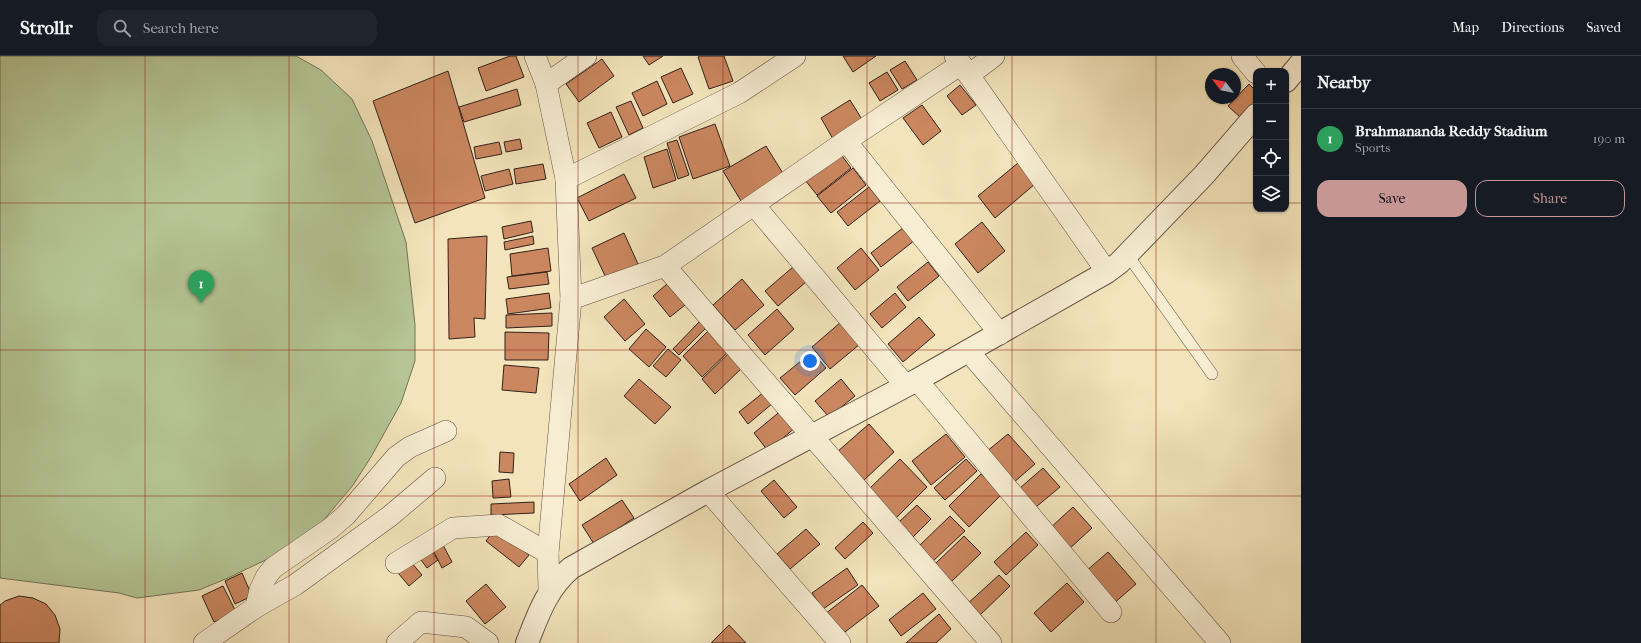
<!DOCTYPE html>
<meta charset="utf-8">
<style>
body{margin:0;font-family:"IM FELL French Canon",serif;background:#20242c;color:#f1f3f6}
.controls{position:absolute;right:12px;top:12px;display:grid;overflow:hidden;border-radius:8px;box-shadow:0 1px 3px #0004}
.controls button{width:36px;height:36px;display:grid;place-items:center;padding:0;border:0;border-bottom:1px solid #363941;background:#171b24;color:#f1f3f6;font:20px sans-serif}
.compass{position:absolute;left:1205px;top:12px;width:36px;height:36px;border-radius:50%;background:#171b24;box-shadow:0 1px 3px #0004;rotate:302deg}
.you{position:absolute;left:810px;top:305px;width:14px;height:14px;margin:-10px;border:3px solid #fff;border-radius:50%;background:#1a73e8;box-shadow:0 0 0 6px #1a73e833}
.badge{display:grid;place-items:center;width:26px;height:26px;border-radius:50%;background:#c59692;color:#fff;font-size:13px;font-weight:700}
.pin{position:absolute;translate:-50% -33px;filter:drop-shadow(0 1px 2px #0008)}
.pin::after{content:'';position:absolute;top:21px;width:14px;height:12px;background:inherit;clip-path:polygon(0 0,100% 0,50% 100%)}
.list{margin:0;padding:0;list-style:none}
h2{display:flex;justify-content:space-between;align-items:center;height:52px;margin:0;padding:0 16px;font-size:17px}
h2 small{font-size:13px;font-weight:400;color:#9ea1a6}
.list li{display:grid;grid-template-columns:26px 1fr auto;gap:12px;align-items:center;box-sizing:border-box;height:60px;padding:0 16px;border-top:1px solid #363941}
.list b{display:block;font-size:15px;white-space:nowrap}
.list p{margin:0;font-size:13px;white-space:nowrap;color:#9ea1a6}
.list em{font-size:13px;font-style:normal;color:#9ea1a6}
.actions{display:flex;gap:8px;padding:12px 16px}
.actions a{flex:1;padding:9px 0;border:1px solid #c59692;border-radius:12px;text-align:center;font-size:14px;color:#c59692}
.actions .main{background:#c59692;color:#111}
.icon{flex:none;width:22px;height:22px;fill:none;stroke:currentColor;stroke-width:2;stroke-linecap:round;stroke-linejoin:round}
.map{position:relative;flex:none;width:1301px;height:587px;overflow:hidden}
header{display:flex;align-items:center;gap:24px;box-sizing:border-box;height:56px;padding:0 20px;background:#171b24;border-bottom:1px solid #363941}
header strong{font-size:19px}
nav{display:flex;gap:22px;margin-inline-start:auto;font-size:14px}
.search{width:280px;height:36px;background:#20242c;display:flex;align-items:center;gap:10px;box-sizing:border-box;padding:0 14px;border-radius:12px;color:#9ea1a6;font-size:15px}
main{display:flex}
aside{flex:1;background:#171b24}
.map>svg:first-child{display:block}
</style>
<header>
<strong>Strollr</strong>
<div class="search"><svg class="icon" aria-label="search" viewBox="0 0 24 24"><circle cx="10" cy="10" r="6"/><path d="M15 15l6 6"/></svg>Search here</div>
<nav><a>Map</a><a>Directions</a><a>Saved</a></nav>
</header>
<main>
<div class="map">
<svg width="1301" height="587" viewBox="0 0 1301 587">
<rect width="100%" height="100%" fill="#f3e4bb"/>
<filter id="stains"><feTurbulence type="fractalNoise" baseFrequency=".005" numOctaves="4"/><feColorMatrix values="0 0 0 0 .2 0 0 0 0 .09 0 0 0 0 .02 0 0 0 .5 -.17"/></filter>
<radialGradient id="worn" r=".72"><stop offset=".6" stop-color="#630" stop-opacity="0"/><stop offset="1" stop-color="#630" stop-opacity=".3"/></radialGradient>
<!-- green -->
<polygon fill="#b5c594" stroke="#747358" points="0,0 296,0 321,14 352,43 372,85 406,186 415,269 415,305 401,347 371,401 353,429 323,465 280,497 228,522 199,534 137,542 119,537 0,522"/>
<!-- building -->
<g fill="#cb875f" stroke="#32211b">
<polygon points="510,0 516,0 524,21 486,35 478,12"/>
<polygon points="643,0 663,0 649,9"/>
<polygon points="700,0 724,0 733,25 709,33 698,1"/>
<polygon points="843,0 876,0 853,16"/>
<polygon points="602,3 614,20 579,46 566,28"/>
<polygon points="905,5 917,24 902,33 890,14"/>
<polygon points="681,12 693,38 673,47 661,21"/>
<polygon points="448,15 485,142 415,167 373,45"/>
<polygon points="887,16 898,34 880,45 869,27"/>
<polygon points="657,25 667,48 643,60 632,37"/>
<polygon points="1249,28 1256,35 1256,49 1242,63 1228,50"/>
<polygon points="960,29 976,49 962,59 947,40"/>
<polygon points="517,33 521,49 464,66 459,51"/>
<polygon points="850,44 863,65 833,83 821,62"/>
<polygon points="631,45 643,72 629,79 616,51"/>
<polygon points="922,49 941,75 923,89 903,62"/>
<polygon points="611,56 622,81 599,92 587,67"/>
<polygon points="715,68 730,110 693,123 679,81"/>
<polygon points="520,83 522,93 506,96 504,86"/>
<polygon points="677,84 689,119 678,123 667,87"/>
<polygon points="499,86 502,98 476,103 474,91"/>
<polygon points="766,90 784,119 741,145 723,115"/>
<polygon points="667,93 676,124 653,132 644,101"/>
<polygon points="840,97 851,112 817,139 805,124"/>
<polygon points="1018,107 1035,128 995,162 978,140"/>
<polygon points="543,108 546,123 516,128 514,113"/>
<polygon points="853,112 866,129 831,157 817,140"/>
<polygon points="509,113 513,128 485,135 481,120"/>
<polygon points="624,118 636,142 589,165 577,142"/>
<polygon points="869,131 880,145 848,170 837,156"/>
<polygon points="531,165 533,176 504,183 502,171"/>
<polygon points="982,166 1005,195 978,217 955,188"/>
<polygon points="904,171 915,184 881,211 871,197"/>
<polygon points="624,177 638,208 607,224 592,192"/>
<polygon points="487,180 485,263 474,262 475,281 449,283 448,183"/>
<polygon points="533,180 534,188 505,194 504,186"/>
<polygon points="548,192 551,215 512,220 510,198"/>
<polygon points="861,192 879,214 855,234 837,212"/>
<polygon points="928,206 939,220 908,245 897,231"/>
<polygon points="793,211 806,226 778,250 765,235"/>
<polygon points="547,216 549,228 509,233 507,221"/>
<polygon points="742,223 764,249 735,274 713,249"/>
<polygon points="667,228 685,249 670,261 653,240"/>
<polygon points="549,237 551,252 508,258 506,243"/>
<polygon points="895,237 906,251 882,272 870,258"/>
<polygon points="624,243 645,268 625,285 604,261"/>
<polygon points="777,253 794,273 765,299 748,279"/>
<polygon points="552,257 552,270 506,272 506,259"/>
<polygon points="919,261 935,279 903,306 888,288"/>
<polygon points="700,265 706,272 679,299 673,293"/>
<polygon points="841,266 860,288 830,313 812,291"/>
<polygon points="646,273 666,291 649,311 629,293"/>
<polygon points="710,273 730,294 702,321 683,300"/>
<polygon points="505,276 549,277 548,304 505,304"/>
<polygon points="668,293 681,304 666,321 653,310"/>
<polygon points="730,296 744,310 715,338 702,323"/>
<polygon points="812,296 826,312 795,339 780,322"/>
<polygon points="504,309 539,312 536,337 502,334"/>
<polygon points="639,323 671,351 655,368 624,340"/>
<polygon points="841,323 855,340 829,361 815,345"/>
<polygon points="764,336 773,347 748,368 739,356"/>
<polygon points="783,353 797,370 768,395 754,377"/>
<polygon points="869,368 894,396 863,425 837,396"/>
<polygon points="946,378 965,401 931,429 912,405"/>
<polygon points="1008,378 1035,408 1013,427 986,396"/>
<polygon points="500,396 514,397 513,417 499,416"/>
<polygon points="606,402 617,419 580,445 569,428"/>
<polygon points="900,403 927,431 895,463 868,434"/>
<polygon points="966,403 977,415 945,444 934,432"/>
<polygon points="1043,412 1060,431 1036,451 1020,432"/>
<polygon points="981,418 1002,438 969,471 949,450"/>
<polygon points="509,423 511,441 493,442 492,425"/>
<polygon points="774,424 797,451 784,462 761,435"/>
<polygon points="622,444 634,462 594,488 582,469"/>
<polygon points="534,446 534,457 491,459 491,448"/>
<polygon points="917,449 931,463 913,481 899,466"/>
<polygon points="1073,451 1092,472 1068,494 1049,473"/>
<polygon points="950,460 965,475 932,506 918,491"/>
<polygon points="863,466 873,477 845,503 835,492"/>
<polygon points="495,473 529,499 519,511 486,485"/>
<polygon points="806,473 820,488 790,513 777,498"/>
<polygon points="1026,476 1038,489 1006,519 994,506"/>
<polygon points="964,480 981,497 951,526 934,509"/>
<polygon points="442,487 452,506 442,512 432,492"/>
<polygon points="429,492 438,504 427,512 418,500"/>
<polygon points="1108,496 1136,528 1112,549 1084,517"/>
<polygon points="411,506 422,519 409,530 398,517"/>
<polygon points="847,512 858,529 823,553 812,537"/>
<polygon points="242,517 252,540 235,548 225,525"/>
<polygon points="999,519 1010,530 978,561 966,549"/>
<polygon points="1067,527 1084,546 1051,576 1034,557"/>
<polygon points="486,528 506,551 485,568 466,545"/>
<polygon points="862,529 879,550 841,579 825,558"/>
<polygon points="223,530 236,556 214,566 202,540"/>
<polygon points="923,537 936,553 901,580 889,564"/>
<polygon points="19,540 33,542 46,548 55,559 60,573 59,587 0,587 0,549 5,545"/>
<polygon points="939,558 951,573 936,587 906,587"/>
<polygon points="729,569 746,587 711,587"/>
</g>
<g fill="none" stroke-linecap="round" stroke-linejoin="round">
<!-- service casing -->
<g stroke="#625243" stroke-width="12">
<polyline id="service" points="1127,198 1212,318"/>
</g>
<!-- minor casing -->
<g stroke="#625243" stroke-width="22">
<g id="minor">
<polyline points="535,0 546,28 566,123 571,243 548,497 549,534"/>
<polyline points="1242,0 1256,17"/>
<polyline points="961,8 1107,216"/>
<polyline points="969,19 994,0"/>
<polyline points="546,28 586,0"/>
<polyline points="846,85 1000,278"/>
<polyline points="566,123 739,37 795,0"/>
<polyline points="754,149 906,330"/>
<polyline points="665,210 991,587"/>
<polyline points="571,243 665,210 846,85 961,8 955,0"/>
<polyline points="969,296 1220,587"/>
<polyline points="917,324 1111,556"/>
<polyline points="708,435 840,587"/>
<polyline points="396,507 453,472 499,469 548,497"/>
<polyline points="256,551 260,534 266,521 273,512 331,472 346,459 396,401 410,391 446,375"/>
<polyline points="204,587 256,551 295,529 390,460 435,422"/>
<polyline points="397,587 421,566 466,571 488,587"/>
</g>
</g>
<!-- tertiary casing -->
<g stroke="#625243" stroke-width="24">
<g id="tertiary">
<polyline points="1286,25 1301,7"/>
<path d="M527,587C538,559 547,532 571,512L708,435L917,324L1107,216L1119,207L1204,119L1256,59"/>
</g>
</g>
<!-- service -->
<use href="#service" stroke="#f7edd3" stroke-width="11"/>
<!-- minor -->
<use href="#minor" stroke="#f7edd3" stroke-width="21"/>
<!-- tertiary -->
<use href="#tertiary" stroke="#f7edd3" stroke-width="22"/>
</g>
<!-- grid -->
<path fill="none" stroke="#8f2418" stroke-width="1" stroke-opacity="0.55" d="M145,0V587M289,0V587M434,0V587M578,0V587M723,0V587M867,0V587M1012,0V587M1156,0V587M0,147H1256M1286,147H1301M0,294H1301M0,440H1301"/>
<rect width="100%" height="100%" filter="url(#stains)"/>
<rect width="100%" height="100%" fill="url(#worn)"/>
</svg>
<div class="controls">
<button>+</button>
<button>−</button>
<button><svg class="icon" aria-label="locate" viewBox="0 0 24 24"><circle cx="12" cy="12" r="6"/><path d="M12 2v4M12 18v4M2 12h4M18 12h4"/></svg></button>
<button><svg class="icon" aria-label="layers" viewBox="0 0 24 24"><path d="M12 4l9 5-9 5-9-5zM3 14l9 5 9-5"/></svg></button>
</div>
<svg class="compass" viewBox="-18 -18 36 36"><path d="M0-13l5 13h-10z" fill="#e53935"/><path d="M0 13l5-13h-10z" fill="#9ea1a6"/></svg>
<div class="you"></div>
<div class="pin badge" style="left:201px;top:247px;background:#2e9e5b">1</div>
</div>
<aside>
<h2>Nearby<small></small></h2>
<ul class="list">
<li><span class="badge" style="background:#2e9e5b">1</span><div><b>Brahmananda Reddy Stadium</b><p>Sports</p></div><em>190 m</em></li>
</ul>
<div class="actions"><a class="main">Save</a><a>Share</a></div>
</aside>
</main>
